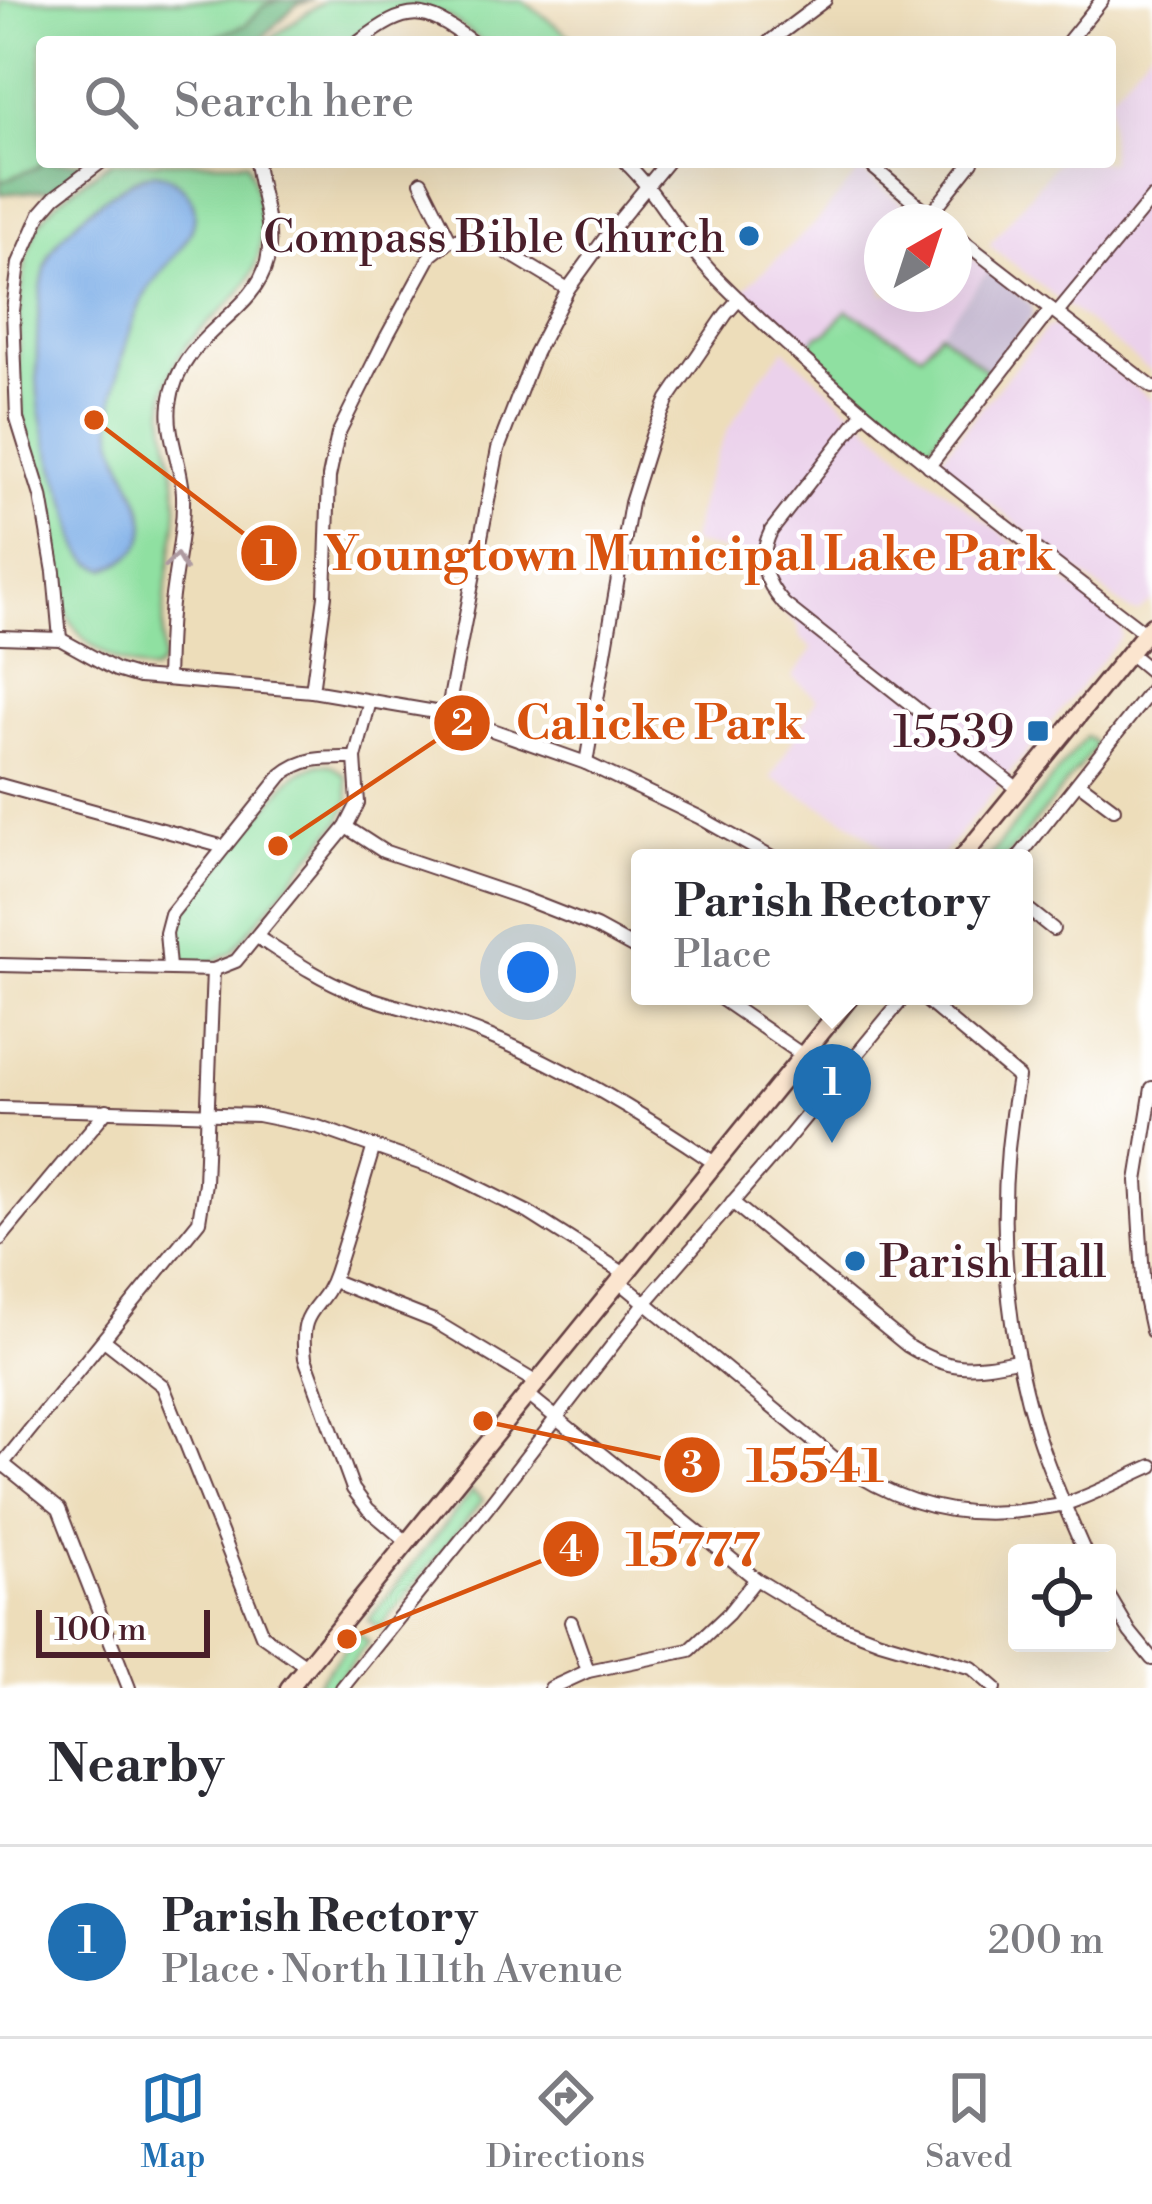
<!DOCTYPE html>
<meta charset="utf-8">
<style>
body{margin:0;font-family:"Libre Bodoni",serif;background:#f7f7f7;color:#2b2b33}
.controls{position:absolute;right:36px;bottom:36px;display:grid;overflow:hidden;border-radius:12px;box-shadow:0 12px 48px #0002}
.controls button{width:108px;height:108px;display:grid;place-items:center;padding:0;border:0;border-bottom:3px solid #e1e1e2;background:#fff;color:#2b2b33;font:60px sans-serif}
.compass{position:absolute;left:864px;top:204px;width:108px;height:108px;border-radius:50%;background:#fff;box-shadow:0 12px 48px #0002;rotate:39deg}
.scale{position:absolute;left:36px;bottom:30px;width:174px;box-sizing:border-box;padding-left:12px;border:6px solid #4a1f2b;border-top:0;font-size:33px;line-height:42px;white-space:nowrap;color:#4a1f2b;-webkit-text-stroke:9px #fff;paint-order:stroke}
.you{position:absolute;left:528px;top:972px;width:42px;height:42px;margin:-30px;border:9px solid #fff;border-radius:50%;background:#1a73e8;box-shadow:0 0 0 18px #1a73e833}
.badge{display:grid;place-items:center;width:78px;height:78px;border-radius:50%;background:#1f6fb2;color:#fff;font-size:39px;font-weight:700}
.pin{position:absolute;translate:-50% -99px;filter:drop-shadow(0 3px 6px #0008)}
.pin::after{content:'';position:absolute;top:63px;width:42px;height:36px;background:inherit;clip-path:polygon(0 0,100% 0,50% 100%)}
.popup{position:absolute;left:631px;top:849px;width:402px;height:156px;box-sizing:border-box;display:grid;place-content:center;border-radius:12px;background:#fff;filter:drop-shadow(0 3px 9px #0005);font-size:39px;white-space:nowrap;color:#7c7c81}
.popup b{font-size:45px;color:#2b2b33}
.popup::after{content:'';position:absolute;left:50%;top:100%;margin-left:-24px;border:24px solid transparent;border-top-color:#fff}
.list{margin:0;padding:0;list-style:none}
h2{display:flex;justify-content:space-between;align-items:center;height:156px;margin:0;padding:0 48px;font-size:51px}
h2 small{font-size:39px;font-weight:400;color:#7c7c81}
.list li{display:grid;grid-template-columns:78px 1fr auto;gap:36px;align-items:center;box-sizing:border-box;height:192px;padding:0 48px;border-top:3px solid #e1e1e2}
.list b{display:block;font-size:45px;white-space:nowrap}
.list p{margin:0;font-size:39px;white-space:nowrap;color:#7c7c81}
.list em{font-size:39px;font-style:normal;color:#7c7c81}
.icon{flex:none;width:66px;height:66px;fill:none;stroke:currentColor;stroke-width:2;stroke-linecap:round;stroke-linejoin:round}
.map{position:relative;flex:none;width:1152px;height:1688px;overflow:hidden}
.search{position:absolute;background:#fff;box-shadow:0 12px 48px #0002;left:36px;right:36px;top:36px;height:132px;display:flex;align-items:center;gap:30px;box-sizing:border-box;padding:0 42px;border-radius:12px;color:#7c7c81;font-size:45px}
.sheet{height:348px;background:#fff}
nav{display:flex;justify-content:space-around;align-items:center;box-sizing:border-box;height:168px;border-top:3px solid #e1e1e2;background:#fff;font-size:33px;color:#7c7c81}
nav a{display:grid;justify-items:center;gap:6px}
nav .on{color:#1f6fb2}
.map>svg:first-child{display:block}
</style>
<div class="map">
<svg width="1152" height="1688" viewBox="0 0 1152 1688">
<rect width="100%" height="100%" fill="#fff"/>
<filter id="ink" filterUnits="userSpaceOnUse"><feTurbulence type="fractalNoise" baseFrequency=".00833" numOctaves="2"/><feDisplacementMap in="SourceGraphic" scale="24" xChannelSelector="R" yChannelSelector="G"/><feConvolveMatrix kernelMatrix="1 2 1 2 8 2 1 2 1" color-interpolation-filters="sRGB"/></filter>
<filter id="wash" filterUnits="userSpaceOnUse"><feTurbulence type="fractalNoise" baseFrequency=".004" numOctaves="4" result="noise"/><feDisplacementMap in="SourceGraphic" scale="48" xChannelSelector="R" yChannelSelector="G"/><feGaussianBlur stdDeviation="2.7" result="paint"/><feColorMatrix in="noise" values="0 0 0 0 0 0 0 0 0 0 0 0 0 0 0 0 0 1.4 0 .05"/><feComposite in="paint" operator="in"/></filter>
<g filter="url(#wash)">
<rect width="100%" height="100%" fill="#edddba"/>
<!-- built -->
<g fill="#ebd1eb">
<polygon points="1152,46 1152,372 989,245 1057,162 1110,162 1110,97"/>
<polygon points="860,171 926,222 882,222 882,294 954,294 954,244 989,271 923,354 828,332 819,335 806,348 742,291 813,225"/>
<polygon points="1052,326 1058,327 1152,400 1152,600 1138,612 1130,611 943,467 941,462 942,456 1046,329"/>
<polygon points="784,349 917,469 1118,622 1122,629 1121,637 940,858 896,858 853,824 771,778 817,698 792,677 813,649 800,638 798,625 770,597 759,580 753,557 691,543 704,486 727,431 761,377"/>
</g>
<!-- industrial -->
<polygon fill="#cbbfd5" points="989,271 1031,304 1033,310 1032,318 988,372 940,332"/>
<!-- green -->
<g fill="#8fe0a1" stroke="#6c8066" stroke-width="3">
<polygon points="0,0 280,0 264,6 246,25 202,42 42,42 42,162 38,167 0,182"/>
<polygon points="325,0 522,0 578,42 483,42 448,16 426,8 400,10 384,17 349,42 266,42"/>
<path d="M111,162H247C255,181 259,204 261,225C266,307 191,312 169,378C155,422 178,462 177,506C177,534 169,561 166,589C163,613 163,638 162,663L153,672C123,666 94,653 75,628C51,596 58,547 51,510C46,486 33,464 27,440C14,390 15,277 36,230C51,200 85,181 111,162Z"/>
<polygon points="847,310 922,354 940,332 988,372 931,445 924,448 918,447 806,348 819,335 828,332"/>
<polygon points="1086,736 1097,745 1006,858 988,858"/>
<polygon points="319,764 331,765 346,776 349,798 341,820 231,953 209,963 197,964 185,961 177,952 174,942 178,921 183,910 289,780 298,773"/>
<polygon points="472,1491 483,1500 379,1629 368,1620"/>
<polygon points="358,1633 369,1642 331,1688 313,1688"/>
</g>
<!-- forest -->
<g fill="#73be87" stroke="#5e6e59" stroke-width="3">
<polygon points="280,0 313,0 296,5 258,42 202,42 246,25 264,6"/>
<polygon points="42,162 90,162 51,190 0,194 0,182 38,167"/>
</g>
<!-- water -->
<path fill="#7bade7" stroke="#626689" stroke-width="3" d="M153,173C168,175 175,179 185,190C217,227 162,263 146,293C134,315 127,339 121,363C115,387 109,412 114,437C125,488 182,540 106,569C76,561 77,538 70,512C68,503 64,495 61,486C52,463 45,439 41,415C34,381 36,290 48,259C60,228 122,180 153,173Z"/>
</g>
<g filter="url(#ink)">
<g fill="none" stroke-linecap="round" stroke-linejoin="round">
<!-- street casing -->
<g stroke="#623c40" stroke-width="16">
<g id="street">
<path d="M359,42C408,5 423,5 472,42"/>
<polyline points="769,42 825,0"/>
<polyline points="1068,42 1102,0"/>
<path d="M625,162C661,196 681,242 716,277C847,408 998,520 1145,633"/>
<polyline points="874,168 939,222"/>
<polyline points="421,182 450,240 478,239 495,245 568,289"/>
<polyline points="930,215 972,162"/>
<polyline points="954,234 1152,387"/>
<polyline points="1057,313 1152,198"/>
<path d="M864,412L771,531C757,560 764,581 784,604L1018,789"/>
<polyline points="929,466 1051,309"/>
<polyline points="0,637 60,639 116,670 139,677 312,691 447,714 586,763 699,817 772,858"/>
<polyline points="60,639 54,572 41,496 17,419 13,311 19,263 41,213 55,197 101,162"/>
<polyline points="1129,653 1152,672"/>
<path d="M167,679C168,651 168,623 172,596C176,563 184,529 183,495C182,465 166,435 170,404C179,333 253,317 267,262C275,229 260,195 256,162"/>
<polyline points="312,691 325,596 329,477 338,434 387,336 431,255 450,240"/>
<polyline points="447,714 498,449 535,353 568,289 608,234 667,162"/>
<polyline points="586,763 631,503 652,436 668,399 726,314 739,299"/>
<polyline points="1079,783 1114,809"/>
<polyline points="0,785 224,847"/>
<polyline points="346,827 383,851 522,898 596,927 640,951"/>
<polyline points="1018,858 1152,689"/>
<polyline points="1024,906 1053,929"/>
<path d="M257,937C288,957 318,978 353,992C395,1008 441,1016 484,1034C566,1067 643,1114 716,1164"/>
<polyline points="0,965 213,970 236,961 346,827 358,803 355,758 370,701"/>
<path d="M169,967L166,933L171,914L282,775C305,756 327,758 355,758"/>
<polyline points="717,996 804,1056"/>
<path d="M921,996L1018,1077C996,1196 1001,1317 1037,1433C1050,1474 1068,1514 1085,1553"/>
<polyline points="1152,1088 1137,1181 1144,1294 1152,1331"/>
<polyline points="0,1108 258,1115 318,1127 451,1174 529,1213 625,1274"/>
<path d="M374,1146C361,1189 349,1231 335,1273C322,1313 298,1304 305,1358L353,1489L368,1509L407,1542"/>
<path d="M732,1202L908,1346C950,1372 971,1369 1017,1360"/>
<polyline points="0,1239 107,1110"/>
<polyline points="333,1281 434,1321 537,1383"/>
<path d="M619,1281L840,1463C896,1503 958,1520 1027,1510C1039,1508 1053,1507 1065,1504C1094,1495 1124,1478 1152,1466"/>
<polyline points="104,1340 163,1386 262,1635 306,1666"/>
<polyline points="527,1394 756,1579 822,1619 880,1641 972,1668 995,1688"/>
<polyline points="3,1464 59,1509 129,1688"/>
<polyline points="0,1467 199,1221 205,1183 213,970"/>
<polyline points="1107,1593 1130,1632 1152,1659"/>
<polyline points="571,1622 588,1671"/>
<polyline points="342,1688 487,1508 645,1303 783,1144 905,996"/>
<polyline points="551,1688 588,1671 690,1650 728,1614 756,1579"/>
</g>
</g>
<!-- secondary casing -->
<g stroke="#623c40" stroke-width="21">
<g id="secondary">
<polyline points="962,858 1152,625"/>
<polyline points="289,1688 851,996"/>
</g>
</g>
<!-- street -->
<use href="#street" stroke="#fff" stroke-width="12"/>
<!-- secondary -->
<use href="#secondary" stroke="#fbe5cf" stroke-width="16"/>
</g>
<!-- one-way arrows -->
<defs><path id="oneway-chevron" d="M-2-3.5L2.5 0L-2 3.5" fill="none" stroke-width="1.6" stroke-linecap="round" stroke-linejoin="round" transform="scale(3)"/></defs>
<use stroke="#ae9aa0" href="#oneway-chevron" transform="translate(176 562) rotate(-82)"/>
</g>
<!-- markers -->
<g fill="#1f6fb2" stroke="#fff" stroke-width="4.5">
<circle cx="749" cy="236" r="12"/>
<rect x="1026" y="719" width="24" height="24" rx="6"/>
<circle cx="855" cy="1261" r="12"/>
</g>
<g text-anchor="middle" stroke-width="9" stroke-linejoin="round" paint-order="stroke">
<!-- poi labels -->
<g font-size="45" fill="#4a1f2b" stroke="#fff" text-anchor="end">
<text x="725" y="252">Compass Bible Church</text>
<text x="1014" y="747">15539</text>
<text x="879" y="1277" text-anchor="start">Parish Hall</text>
</g>
</g>
<!-- callouts -->
<path fill="none" stroke="#d8530f" stroke-width="4.5" d="M94 420L269 553M278 846L462 723M483 1421L692 1465M347 1639L571 1549"/>
<g fill="#d8530f" stroke="#fff" stroke-width="4.5">
<circle cx="94" cy="420" r="12"/>
<circle cx="278" cy="846" r="12"/>
<circle cx="483" cy="1421" r="12"/>
<circle cx="347" cy="1639" r="12"/>
<circle cx="269" cy="553" r="30"/>
<circle cx="462" cy="723" r="30"/>
<circle cx="692" cy="1465" r="30"/>
<circle cx="571" cy="1549" r="30"/>
</g>
<g font-size="36" text-anchor="middle" font-weight="bold" fill="#fff">
<text x="269" y="565">1</text>
<text x="462" y="735">2</text>
<text x="692" y="1477">3</text>
<text x="571" y="1561">4</text>
</g>
<g font-size="48" text-anchor="middle" font-weight="bold" fill="#d8530f" stroke="#fff" stroke-width="9" stroke-linejoin="round" paint-order="stroke">
<text x="689" y="570">Youngtown Municipal Lake Park</text>
<text x="660" y="739">Calicke Park</text>
<text x="815" y="1482">15541</text>
<text x="693" y="1566">15777</text>
</g>
</svg>
<div class="controls">
<button><svg class="icon" aria-label="locate" viewBox="0 0 24 24"><circle cx="12" cy="12" r="6"/><path d="M12 2v4M12 18v4M2 12h4M18 12h4"/></svg></button>
</div>
<svg class="compass" viewBox="-18 -18 36 36"><path d="M0-13l5 13h-10z" fill="#e53935"/><path d="M0 13l5-13h-10z" fill="#7c7c81"/></svg>
<div class="scale">100 m</div>
<div class="you"></div>
<div class="pin badge" style="left:832px;top:1143px">1</div>
<div class="popup"><b>Parish Rectory</b>Place</div>
<div class="search"><svg class="icon" aria-label="search" viewBox="0 0 24 24"><circle cx="10" cy="10" r="6"/><path d="M15 15l6 6"/></svg>Search here</div>
</div>
<section class="sheet">
<h2>Nearby<small></small></h2>
<ul class="list">
<li><span class="badge">1</span><div><b>Parish Rectory</b><p>Place · North 111th Avenue</p></div><em>200 m</em></li>
</ul>
</section>
<nav>
<a class="on"><svg class="icon" aria-label="map" viewBox="0 0 24 24"><path d="M3 6l6-2 6 2 6-2v14l-6 2-6-2-6 2zM9 4v14M15 6v14"/></svg>Map</a>
<a><svg class="icon" aria-label="directions" viewBox="0 0 24 24"><path d="M12 3l9 9-9 9-9-9zM9 14v-3h6M13 9l2 2-2 2"/></svg>Directions</a>
<a><svg class="icon" aria-label="saved" viewBox="0 0 24 24"><path d="M7 4h10v16l-5-4-5 4z"/></svg>Saved</a>
</nav>
